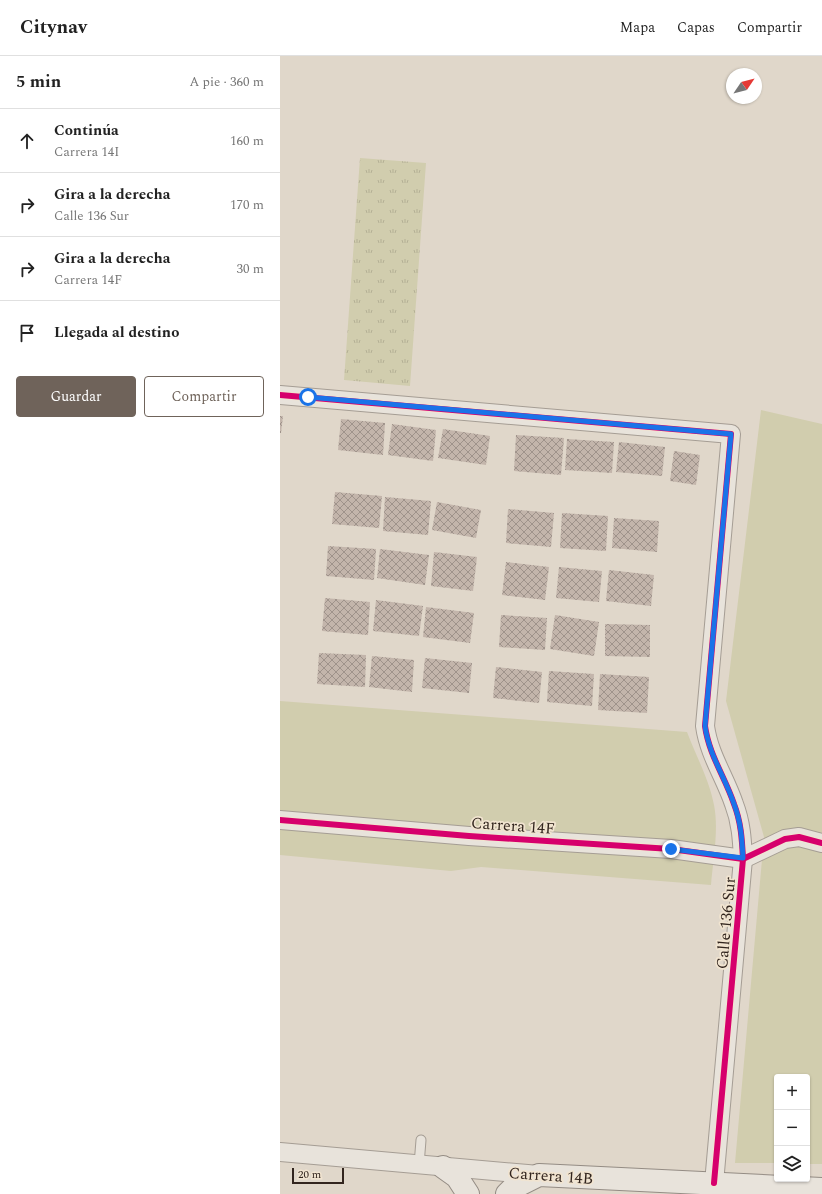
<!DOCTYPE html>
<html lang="es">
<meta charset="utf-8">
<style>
body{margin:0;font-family:Spectral,serif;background:#f2f2f2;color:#222}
.controls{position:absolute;right:12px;bottom:12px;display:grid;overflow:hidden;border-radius:4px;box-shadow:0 1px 3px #0004}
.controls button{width:36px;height:36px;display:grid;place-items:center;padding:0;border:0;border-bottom:1px solid #e0e0e0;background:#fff;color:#222;font:20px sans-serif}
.compass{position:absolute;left:446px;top:12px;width:36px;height:36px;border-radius:50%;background:#fff;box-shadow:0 1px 3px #0004;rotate:55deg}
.scale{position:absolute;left:12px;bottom:10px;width:52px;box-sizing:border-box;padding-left:4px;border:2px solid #32251e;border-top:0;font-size:11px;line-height:14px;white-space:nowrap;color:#32251e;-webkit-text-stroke:3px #f1e4d0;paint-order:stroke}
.stop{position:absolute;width:12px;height:12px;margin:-9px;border:3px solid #1a73e8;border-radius:50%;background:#fff}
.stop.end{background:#1a73e8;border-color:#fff;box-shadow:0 1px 4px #0008}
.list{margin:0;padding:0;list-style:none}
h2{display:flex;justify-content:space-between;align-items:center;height:52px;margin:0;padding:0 16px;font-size:17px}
h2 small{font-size:13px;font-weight:400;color:#767676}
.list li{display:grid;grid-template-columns:26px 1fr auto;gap:12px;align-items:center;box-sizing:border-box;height:64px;padding:0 16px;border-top:1px solid #e0e0e0}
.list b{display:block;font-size:15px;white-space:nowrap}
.list p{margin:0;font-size:13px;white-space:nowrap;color:#767676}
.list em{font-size:13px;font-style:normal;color:#767676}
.actions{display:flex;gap:8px;padding:12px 16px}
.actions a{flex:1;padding:9px 0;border:1px solid #6f635a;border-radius:4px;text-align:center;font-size:14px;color:#6f635a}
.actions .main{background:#6f635a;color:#fff}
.icon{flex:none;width:22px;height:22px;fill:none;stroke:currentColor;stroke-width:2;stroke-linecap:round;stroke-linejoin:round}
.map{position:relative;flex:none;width:542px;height:1138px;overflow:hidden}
header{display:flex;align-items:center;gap:24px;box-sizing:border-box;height:56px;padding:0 20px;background:#fff;border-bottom:1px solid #e0e0e0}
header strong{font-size:19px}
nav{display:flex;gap:22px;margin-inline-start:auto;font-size:14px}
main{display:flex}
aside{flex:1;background:#fff}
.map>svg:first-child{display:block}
</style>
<header>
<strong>Citynav</strong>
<nav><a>Mapa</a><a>Capas</a><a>Compartir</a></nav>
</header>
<main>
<aside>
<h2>5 min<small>A pie · 360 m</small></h2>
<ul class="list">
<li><svg class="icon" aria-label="ahead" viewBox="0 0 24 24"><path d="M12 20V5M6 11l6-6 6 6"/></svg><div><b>Continúa</b><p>Carrera 14I</p></div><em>160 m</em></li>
<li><svg class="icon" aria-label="right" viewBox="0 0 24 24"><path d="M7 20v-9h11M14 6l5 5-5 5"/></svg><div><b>Gira a la derecha</b><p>Calle 136 Sur</p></div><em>170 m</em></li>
<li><svg class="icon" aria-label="right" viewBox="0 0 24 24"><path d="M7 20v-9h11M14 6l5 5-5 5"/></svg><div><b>Gira a la derecha</b><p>Carrera 14F</p></div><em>30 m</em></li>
<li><svg class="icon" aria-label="arrive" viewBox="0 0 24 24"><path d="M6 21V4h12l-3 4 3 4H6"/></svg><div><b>Llegada al destino</b></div></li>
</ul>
<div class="actions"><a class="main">Guardar</a><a>Compartir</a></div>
</aside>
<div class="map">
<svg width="542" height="1138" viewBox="0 0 542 1138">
<defs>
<pattern id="park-tufts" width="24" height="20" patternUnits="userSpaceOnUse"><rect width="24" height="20" fill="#d1cdae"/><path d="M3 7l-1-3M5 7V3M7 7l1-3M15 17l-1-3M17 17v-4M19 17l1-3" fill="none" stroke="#b4b095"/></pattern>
<pattern id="building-cross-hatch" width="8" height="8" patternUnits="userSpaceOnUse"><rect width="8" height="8" fill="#c3b5ab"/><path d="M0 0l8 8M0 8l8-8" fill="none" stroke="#9f938b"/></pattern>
</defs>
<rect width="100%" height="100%" fill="#e0d7ca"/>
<!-- green -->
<g fill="#d1cdae">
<polygon points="481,354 542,368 542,1108 527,1108 527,1021 497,1021 497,1107 455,1107 484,781 446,645"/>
<path d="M0,645L407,676C416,700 429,723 434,749C439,774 433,804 431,829L201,811L171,815L0,799Z"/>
</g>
<!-- park -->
<polygon fill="url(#park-tufts)" points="80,102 146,107 130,330 64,324"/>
<!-- building -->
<g fill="url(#building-cross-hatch)">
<polygon points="0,360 3,360 1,377 0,377"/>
<polygon points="61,363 105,367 103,399 58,394"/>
<polygon points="112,368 156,374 153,405 108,399"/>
<polygon points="163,373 210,380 206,409 158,402"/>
<polygon points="236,379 284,382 281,419 234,415"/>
<polygon points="287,383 334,386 332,417 285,414"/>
<polygon points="339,386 385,391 382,420 336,416"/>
<polygon points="394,395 420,399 416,429 390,425"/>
<polygon points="55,436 102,440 99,472 52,468"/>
<polygon points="105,441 151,445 148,479 103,475"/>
<polygon points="157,446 201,454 196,482 152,474"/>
<polygon points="228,453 274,457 271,491 226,487"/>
<polygon points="282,457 328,460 326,495 280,492"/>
<polygon points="334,462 379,465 377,496 332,492"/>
<polygon points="48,490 96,493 94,524 46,520"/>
<polygon points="100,493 149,499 145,529 97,522"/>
<polygon points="154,496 197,501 193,535 151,530"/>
<polygon points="226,506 269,511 265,544 222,539"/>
<polygon points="279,511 322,515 319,546 276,542"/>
<polygon points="329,514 374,519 371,550 326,545"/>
<polygon points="45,542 90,546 88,579 42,575"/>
<polygon points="96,544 143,550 139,580 93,575"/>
<polygon points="146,551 194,557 190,587 143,581"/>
<polygon points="221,559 267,562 265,594 219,591"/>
<polygon points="275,559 319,566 314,600 270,593"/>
<polygon points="325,568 370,569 370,601 325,600"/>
<polygon points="39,597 86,599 85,631 37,628"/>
<polygon points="92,600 134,604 132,636 89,631"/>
<polygon points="145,602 192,607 189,637 142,632"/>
<polygon points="216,611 262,616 259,647 213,642"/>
<polygon points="269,615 314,618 312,650 267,646"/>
<polygon points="320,618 369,621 367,657 318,654"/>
</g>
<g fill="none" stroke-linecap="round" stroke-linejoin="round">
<!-- lane casing -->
<g stroke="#a59d94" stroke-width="11">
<polyline id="lane" points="139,1109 141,1084"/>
</g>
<!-- street casing -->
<g stroke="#a59d94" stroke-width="20">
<g id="street">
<path d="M0,339L451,378L425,670C429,699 445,721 454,748C461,766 462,783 463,803L434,1127"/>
<polyline points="0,764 189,780 391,793 463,803 505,783 519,781 542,787"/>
<polyline points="0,1096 259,1119"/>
</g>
</g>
<!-- secondary casing -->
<g stroke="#948c84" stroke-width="24">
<g id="secondary">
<polyline points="163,1111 177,1121 188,1138"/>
<polyline points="227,1138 233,1132 259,1119 542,1133"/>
</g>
</g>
<!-- lane -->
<use href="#lane" stroke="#e8e3db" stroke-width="9"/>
<!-- street -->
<use href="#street" stroke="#e8e3db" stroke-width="18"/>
<!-- secondary -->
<use href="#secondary" stroke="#e8e3db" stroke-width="22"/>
<!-- cycleway casing -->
<g stroke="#f1e4d0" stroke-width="8">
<g id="cycleway">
<path d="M0,339L451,378L425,670C429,699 445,721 454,748C461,766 462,783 463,803L434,1127"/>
<polyline points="0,764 189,780 391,793 463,803 505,783 519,781 542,787"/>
</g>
</g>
<!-- cycleway -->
<use href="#cycleway" stroke="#d6006c" stroke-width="6"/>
</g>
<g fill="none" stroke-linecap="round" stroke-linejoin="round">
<!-- route -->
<path stroke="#1a73e8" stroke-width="5" d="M28,341L451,378L425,670C429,699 445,721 454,748C461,766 462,783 463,802L391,793"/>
</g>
<g text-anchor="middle" stroke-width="3.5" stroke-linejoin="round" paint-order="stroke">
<!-- street labels -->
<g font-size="16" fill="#32251e" stroke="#f1e4d0">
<text transform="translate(233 769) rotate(4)" y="6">Carrera 14F</text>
<text transform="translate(445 867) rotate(-85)" y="6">Calle 136 Sur</text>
<text transform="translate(271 1119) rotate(4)" y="6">Carrera 14B</text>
</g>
</g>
</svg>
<div class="controls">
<button>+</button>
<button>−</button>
<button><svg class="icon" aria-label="layers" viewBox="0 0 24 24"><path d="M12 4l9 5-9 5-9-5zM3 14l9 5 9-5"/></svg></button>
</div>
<svg class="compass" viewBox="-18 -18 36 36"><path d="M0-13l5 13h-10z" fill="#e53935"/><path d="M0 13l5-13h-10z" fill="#767676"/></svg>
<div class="scale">20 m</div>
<div class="stop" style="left:28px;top:341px"></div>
<div class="stop end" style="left:391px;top:793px"></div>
</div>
</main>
